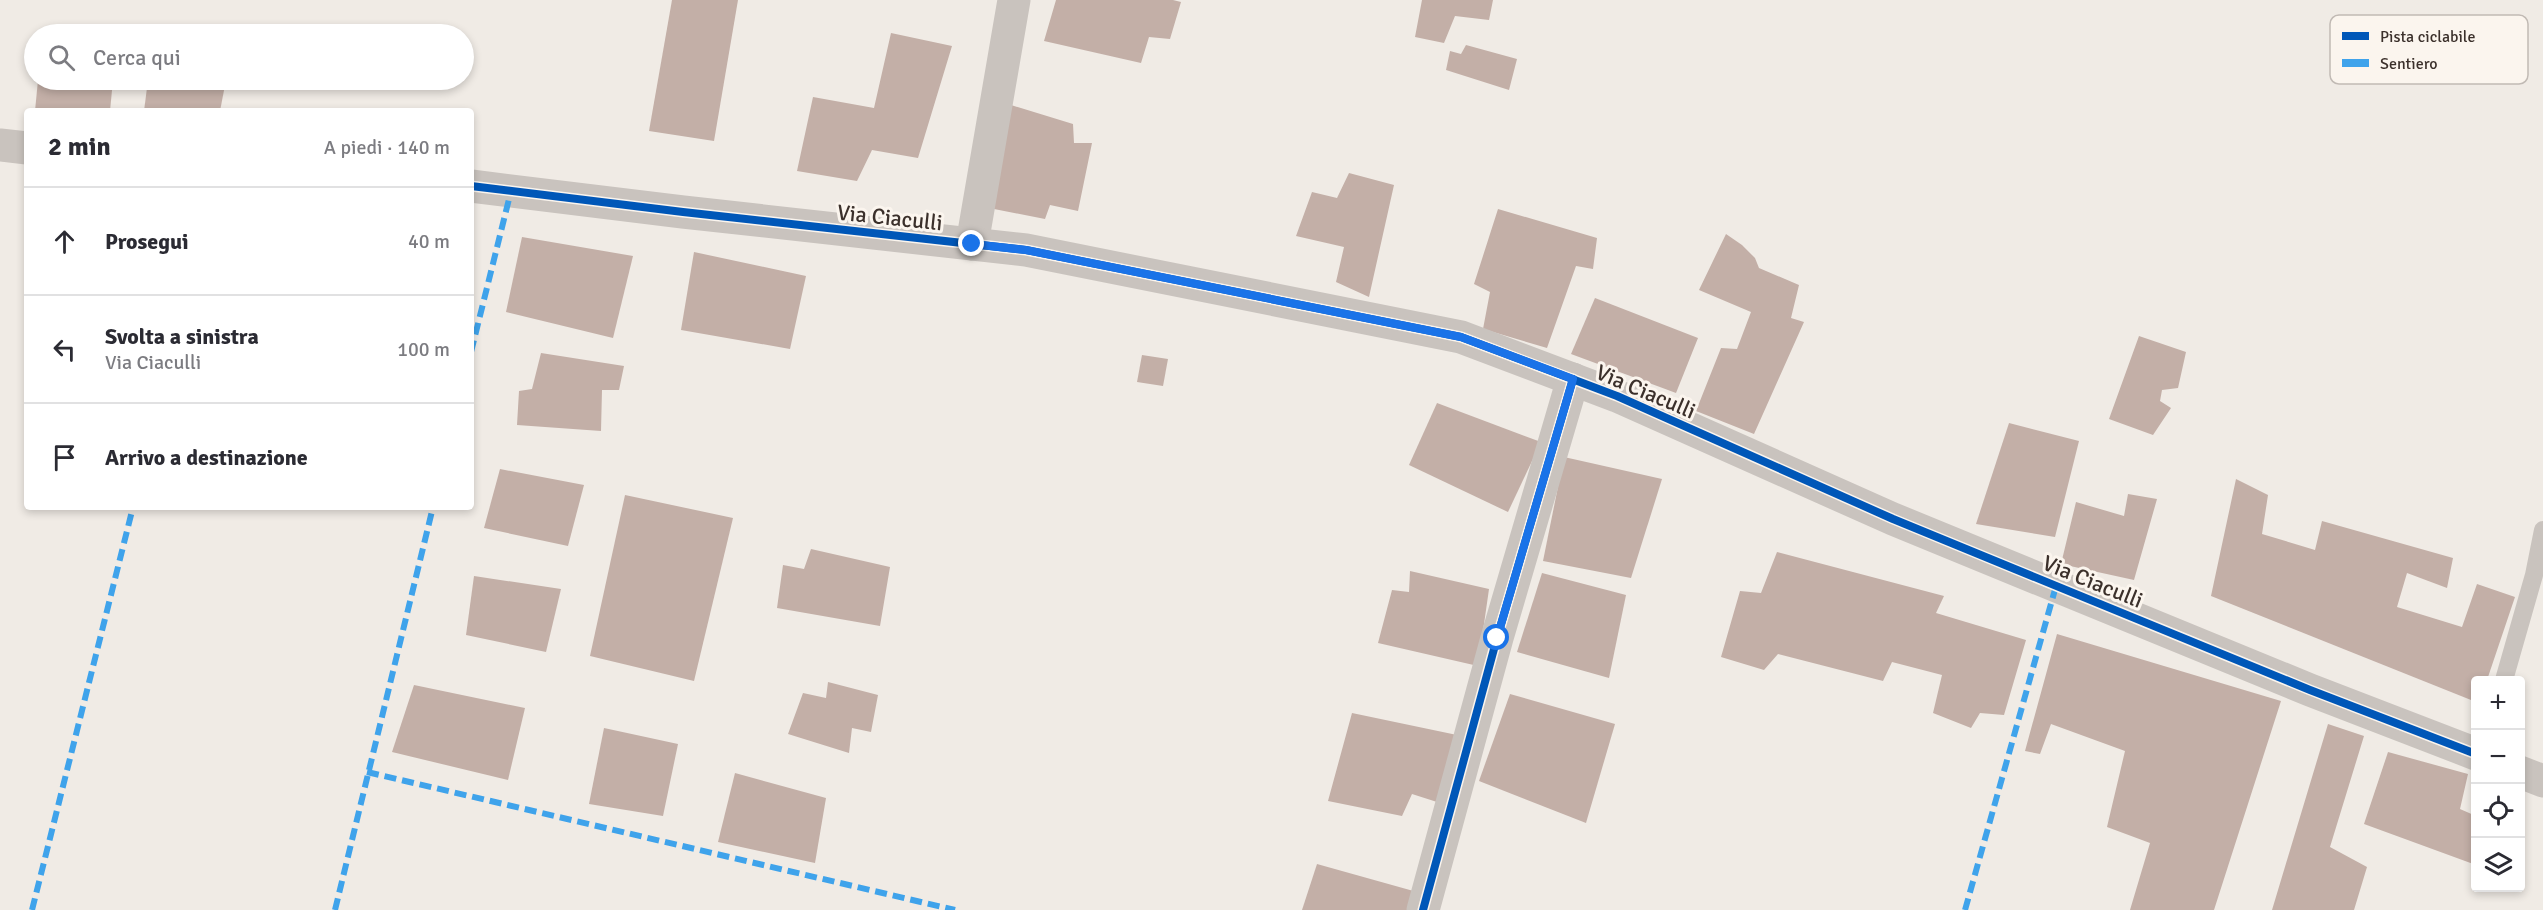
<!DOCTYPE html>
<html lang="it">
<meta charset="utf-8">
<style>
body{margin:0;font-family:Signika,sans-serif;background:#f2f2f3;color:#2b2b33}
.controls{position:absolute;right:18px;bottom:18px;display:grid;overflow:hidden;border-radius:6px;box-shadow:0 3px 9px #0003}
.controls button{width:54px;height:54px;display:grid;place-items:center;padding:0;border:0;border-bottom:2px solid #e1e1e2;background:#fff;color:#2b2b33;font:30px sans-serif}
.stop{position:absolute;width:18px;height:18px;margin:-14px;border:4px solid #1a73e8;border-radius:50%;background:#fff}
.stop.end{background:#1a73e8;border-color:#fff;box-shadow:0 2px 6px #0008}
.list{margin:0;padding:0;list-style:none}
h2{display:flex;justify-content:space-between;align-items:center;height:78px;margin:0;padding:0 24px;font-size:26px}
h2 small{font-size:20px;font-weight:400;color:#7c7c81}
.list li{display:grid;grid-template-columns:39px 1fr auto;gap:18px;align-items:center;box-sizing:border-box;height:108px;padding:0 24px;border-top:2px solid #e1e1e2}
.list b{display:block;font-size:22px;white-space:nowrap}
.list p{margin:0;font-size:20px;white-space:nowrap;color:#7c7c81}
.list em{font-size:20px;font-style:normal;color:#7c7c81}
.icon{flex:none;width:33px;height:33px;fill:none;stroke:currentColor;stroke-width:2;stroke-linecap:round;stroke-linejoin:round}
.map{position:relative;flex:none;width:2543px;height:910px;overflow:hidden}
.search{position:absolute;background:#fff;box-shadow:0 3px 9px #0003;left:24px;top:24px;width:450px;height:66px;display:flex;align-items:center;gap:15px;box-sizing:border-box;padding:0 21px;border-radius:33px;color:#7c7c81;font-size:22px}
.panel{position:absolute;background:#fff;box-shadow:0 3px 9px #0003;left:24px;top:108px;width:450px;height:402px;border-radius:6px}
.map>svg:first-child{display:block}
</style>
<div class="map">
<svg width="2543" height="910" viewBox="0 0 2543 910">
<rect width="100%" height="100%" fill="#f0ebe5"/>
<!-- building -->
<g fill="#c3afa7">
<polygon points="672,0 738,0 714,141 649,131"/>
<polygon points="1056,0 1173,0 1181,2 1170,39 1149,37 1141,63 1044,41"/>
<polygon points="1422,0 1493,0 1489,20 1455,16 1444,43 1415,37"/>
<polygon points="891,33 952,46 918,158 872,150 857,181 797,171 813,97 874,108"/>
<polygon points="1466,45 1517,59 1509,90 1446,70 1450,51 1461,54"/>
<polygon points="38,80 113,80 110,111 35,111"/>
<polygon points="148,80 226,80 220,111 144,111"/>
<polygon points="1011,105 1073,124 1074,143 1092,143 1078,211 1050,205 1045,219 989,208"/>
<polygon points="1349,173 1394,185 1369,297 1336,282 1344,247 1296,236 1312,192 1337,198"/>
<polygon points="1498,209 1597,238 1593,269 1576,266 1547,348 1483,329 1490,292 1474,284"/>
<polygon points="1726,234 1742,245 1755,258 1759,268 1799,285 1791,318 1804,322 1754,434 1696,411 1721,348 1737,349 1751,312 1699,290"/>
<polygon points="522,237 633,256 613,338 506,312"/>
<polygon points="694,252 806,276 790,349 681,330"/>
<polygon points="1595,298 1698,338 1676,393 1571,354"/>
<polygon points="2139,336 2186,352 2178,388 2162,390 2160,401 2171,408 2153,435 2109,419"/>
<polygon points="541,353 624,366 619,390 602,390 601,431 517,425 519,391 532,389"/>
<polygon points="1142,355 1168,359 1163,386 1137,382"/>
<polygon points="1437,403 1541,442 1508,512 1409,465"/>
<polygon points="2009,423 2079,441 2055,537 1976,524"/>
<polygon points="1564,457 1662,479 1631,578 1543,561"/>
<polygon points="500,469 584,485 568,546 484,528"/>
<polygon points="2236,479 2268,495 2262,534 2315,550 2322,521 2453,558 2447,588 2407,573 2397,607 2462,627 2477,584 2515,597 2487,680 2476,680 2476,702 2211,596"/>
<polygon points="2128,494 2157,499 2134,580 2061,564 2076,502 2124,516"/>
<polygon points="625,495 733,518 694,681 590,656"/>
<polygon points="811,549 890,567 880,626 777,608 783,565 804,569"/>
<polygon points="1777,552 1944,596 1936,613 2026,640 2004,715 1980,713 1971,728 1933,713 1942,675 1892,662 1883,681 1778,654 1764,670 1721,657 1740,591 1761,593"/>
<polygon points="1410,571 1489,589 1478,666 1378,643 1392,590 1409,592"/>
<polygon points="1542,573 1626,595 1609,678 1517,652"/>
<polygon points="474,576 561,589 546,652 466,635"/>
<polygon points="2057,634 2281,701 2214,910 2130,910 2150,843 2107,827 2125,751 2051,724 2040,754 2025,751"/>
<polygon points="828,682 878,695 871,732 852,728 849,753 788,734 803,693 826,698"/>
<polygon points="414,685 525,708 508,780 392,752"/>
<polygon points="1510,694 1615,724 1586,823 1479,781"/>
<polygon points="1352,713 1457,735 1437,802 1412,794 1402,816 1328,801"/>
<polygon points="2328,724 2364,736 2330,847 2367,867 2354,910 2272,910"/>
<polygon points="604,728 678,744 663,816 589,804"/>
<polygon points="2388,752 2468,774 2460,809 2476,816 2476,865 2364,824"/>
<polygon points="735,773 826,798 815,863 718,842"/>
<polygon points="1317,864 1417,892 1412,910 1302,910"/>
</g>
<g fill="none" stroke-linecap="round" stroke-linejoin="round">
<!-- service -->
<polyline stroke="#c9c3be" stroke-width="18" points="2504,680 2534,575 2543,530"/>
<!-- minor -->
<g stroke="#c9c3be" stroke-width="33">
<polyline points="972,244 1014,0"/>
<polyline points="1423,910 1497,638 1573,379"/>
</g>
<!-- tertiary -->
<g stroke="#c9c3be" stroke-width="33">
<polyline points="0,145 27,148"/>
<polyline points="471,186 683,212 1026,250 1461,337 1617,396 1893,519 2310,690 2476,754"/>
<polyline points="2520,772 2543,781"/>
</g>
<!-- quiet -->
<g stroke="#3fa3eb" stroke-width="6" stroke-dasharray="12 6" stroke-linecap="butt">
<polyline points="471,352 511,191"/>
<polyline points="367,772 955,910"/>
<polyline points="32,910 133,507"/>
<polyline points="335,910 433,507"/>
<polyline points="1965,910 2056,586"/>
</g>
<!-- cycleway casing -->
<g stroke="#fbf5ee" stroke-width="11">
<g id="cycleway">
<polyline points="471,186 683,212 1026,250 1461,337 1617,396 1893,519 2310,690 2476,754"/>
<polyline points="1423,910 1497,638 1573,379"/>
</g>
</g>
<!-- cycleway -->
<use href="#cycleway" stroke="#0057b8" stroke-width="8"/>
</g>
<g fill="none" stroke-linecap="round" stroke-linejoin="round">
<!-- route -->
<polyline stroke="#1a73e8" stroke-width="8" points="972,244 1026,250 1461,337 1573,379 1497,638"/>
</g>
<g text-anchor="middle" stroke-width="6" stroke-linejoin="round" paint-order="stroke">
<!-- street labels -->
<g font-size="22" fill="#3b302b" stroke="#fbf5ee">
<text transform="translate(890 217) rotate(6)" y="8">Via Ciaculli</text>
<text transform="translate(1646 391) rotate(23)" y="8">Via Ciaculli</text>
<text transform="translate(2093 581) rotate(22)" y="8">Via Ciaculli</text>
</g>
</g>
<!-- legend -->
<rect x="2330" y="15" width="198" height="69" rx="9" fill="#fbf5ee" stroke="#c1bab4" stroke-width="1.5"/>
<rect x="2342" y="32" width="27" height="8" fill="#0057b8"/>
<rect x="2342" y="59" width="27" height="8" fill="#3fa3eb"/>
<g font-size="16" fill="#3b302b">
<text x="2380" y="42">Pista ciclabile</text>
<text x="2380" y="69">Sentiero</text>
</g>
</svg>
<div class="controls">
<button>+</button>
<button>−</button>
<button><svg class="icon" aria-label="locate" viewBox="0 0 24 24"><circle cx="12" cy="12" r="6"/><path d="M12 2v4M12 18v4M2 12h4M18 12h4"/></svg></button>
<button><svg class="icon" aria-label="layers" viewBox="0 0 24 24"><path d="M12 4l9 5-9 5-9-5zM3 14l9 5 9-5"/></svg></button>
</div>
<div class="stop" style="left:1497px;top:638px"></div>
<div class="stop end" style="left:972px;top:244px"></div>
<div class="search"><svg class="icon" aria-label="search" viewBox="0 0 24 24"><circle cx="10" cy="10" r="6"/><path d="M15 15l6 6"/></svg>Cerca qui</div>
<section class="panel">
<h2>2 min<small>A piedi · 140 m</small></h2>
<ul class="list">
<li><svg class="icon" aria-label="ahead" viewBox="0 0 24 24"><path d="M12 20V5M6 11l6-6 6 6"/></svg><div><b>Prosegui</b></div><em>40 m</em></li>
<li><svg class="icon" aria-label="left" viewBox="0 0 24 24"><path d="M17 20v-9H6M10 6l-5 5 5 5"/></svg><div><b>Svolta a sinistra</b><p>Via Ciaculli</p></div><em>100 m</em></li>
<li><svg class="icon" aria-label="arrive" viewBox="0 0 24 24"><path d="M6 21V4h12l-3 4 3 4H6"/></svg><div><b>Arrivo a destinazione</b></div></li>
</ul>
</section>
</div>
